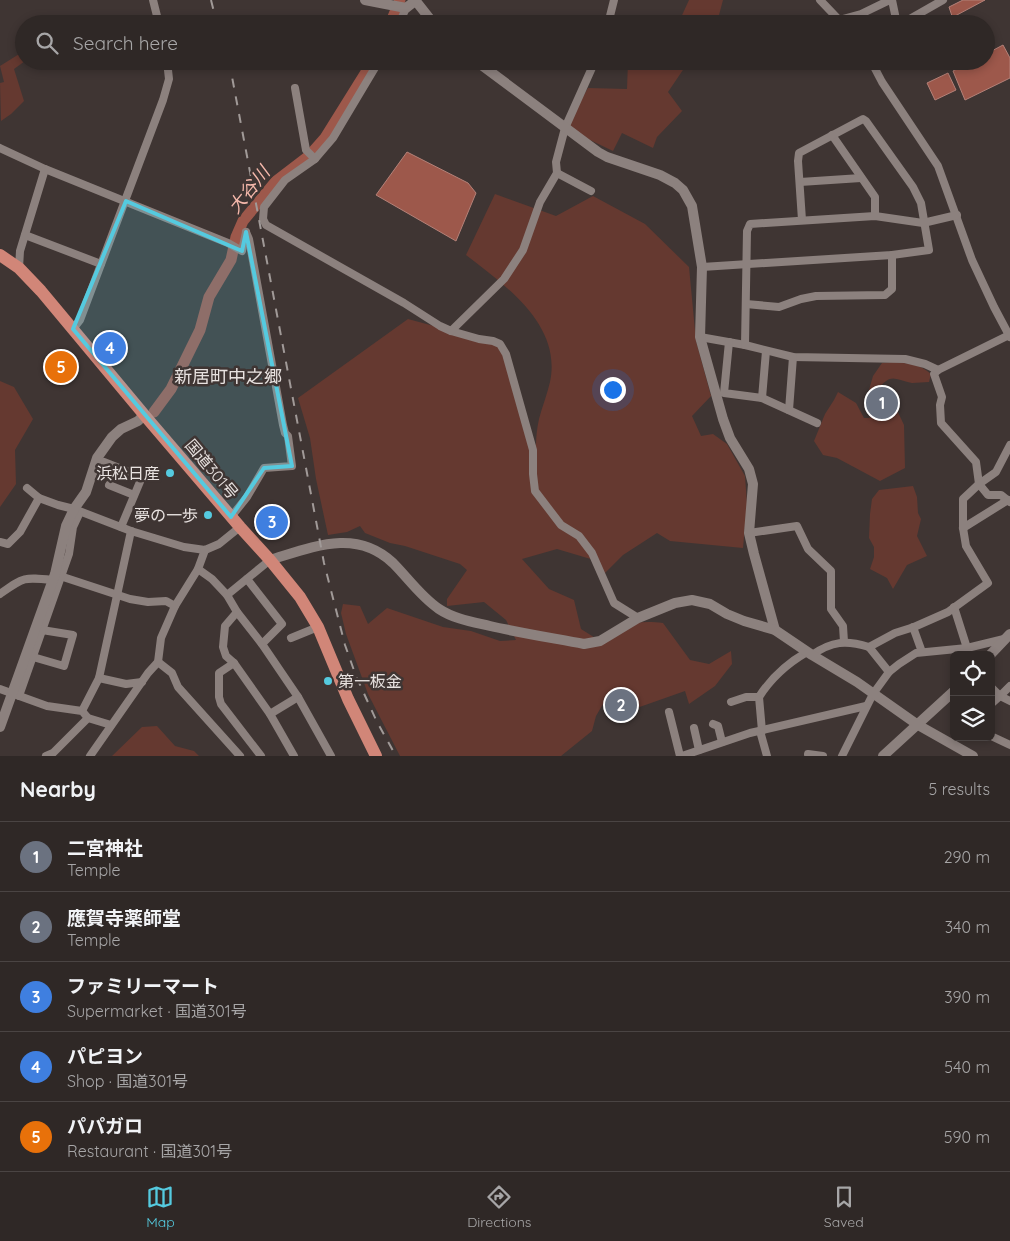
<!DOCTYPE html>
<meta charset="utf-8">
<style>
body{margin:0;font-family:Quicksand,"Noto Sans JP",sans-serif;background:#3b3432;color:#f1f3f6}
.controls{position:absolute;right:15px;bottom:15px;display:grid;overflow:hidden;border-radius:8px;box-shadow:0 2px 8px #0003}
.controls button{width:45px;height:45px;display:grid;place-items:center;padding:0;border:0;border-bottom:1px solid #4a4443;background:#2f2826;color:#f1f3f6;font:25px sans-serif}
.you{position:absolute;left:612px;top:389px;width:18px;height:18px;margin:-12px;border:4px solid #fff;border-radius:50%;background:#1a73e8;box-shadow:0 0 0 8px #1a73e833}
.badge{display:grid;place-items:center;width:32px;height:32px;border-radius:50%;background:#55cadf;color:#fff;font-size:16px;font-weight:700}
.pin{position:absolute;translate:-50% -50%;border:2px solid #fff;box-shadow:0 1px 5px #0006}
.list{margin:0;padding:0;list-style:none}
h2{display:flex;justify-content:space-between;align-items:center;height:65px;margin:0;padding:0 20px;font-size:21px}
h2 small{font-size:16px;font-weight:400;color:#a7a6a7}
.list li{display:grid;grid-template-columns:32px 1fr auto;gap:15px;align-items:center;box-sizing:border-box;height:70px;padding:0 20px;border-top:1px solid #4a4443}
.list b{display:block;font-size:19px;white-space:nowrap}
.list p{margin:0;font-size:16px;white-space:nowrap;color:#a7a6a7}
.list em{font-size:16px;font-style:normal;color:#a7a6a7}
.icon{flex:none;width:28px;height:28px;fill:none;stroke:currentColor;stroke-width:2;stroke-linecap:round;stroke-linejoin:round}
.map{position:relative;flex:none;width:1010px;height:756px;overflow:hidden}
.search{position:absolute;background:#2f2826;box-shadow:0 2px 8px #0003;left:15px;right:15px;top:15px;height:55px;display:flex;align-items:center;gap:12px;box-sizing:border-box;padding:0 18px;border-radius:28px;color:#a7a6a7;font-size:19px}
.sheet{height:415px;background:#2f2826}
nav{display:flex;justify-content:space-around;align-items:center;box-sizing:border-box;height:70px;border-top:1px solid #4a4443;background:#2f2826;font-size:14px;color:#a7a6a7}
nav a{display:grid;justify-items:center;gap:2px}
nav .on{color:#55cadf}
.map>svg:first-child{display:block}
</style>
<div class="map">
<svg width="1010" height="756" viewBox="0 0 1010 756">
<rect width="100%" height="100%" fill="#3f3533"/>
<!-- green -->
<g fill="#653930">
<polygon points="689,0 723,0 719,15 713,24 678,24"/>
<polygon points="24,51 25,61 14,69 24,101 11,114 1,121 0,83 4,82 0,66"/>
<polygon points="628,61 689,61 668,92 682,111 657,137 653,148 622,133 613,151 565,128 588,88 627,89"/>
<path d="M495,194L556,216L593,196L645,224L689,267L696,341L711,396L692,416L701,436L713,434L727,444L745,476L747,504L743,548L670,541L657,533L623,555L602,576L594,560L557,549L522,559L549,589L574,600L581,629L600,641C623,626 634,619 663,623L690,660L709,664L731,651L732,664L715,686L689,704L685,691L634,709L626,691L606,699L596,716L592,731L561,756H400L368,694L346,634L341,613L343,604L360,606L368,624L387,608L443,627L471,631L500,641L516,640L506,620L484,602L447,606V599L467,570L460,564L405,546L390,543L365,533L360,526L347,532L328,535L316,479L310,438L298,398L408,319L500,344L536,446C536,437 537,428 539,419C542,407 547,395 550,382C562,325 506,286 466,255Z"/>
<path d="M893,362C908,363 920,364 931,374L929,382C923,382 918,383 912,383C894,380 892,372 877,390H869L873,376L882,363Z"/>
<polygon points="0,381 14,387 33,419 15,450 16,484 0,507"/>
<polygon points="838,392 856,403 864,418 869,418 874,412 895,406 904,425 905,468 880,481 837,458 823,455 814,441 825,414 834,400"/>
<polygon points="913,486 917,497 918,513 921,519 917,536 927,556 907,565 893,589 887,578 870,569 874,557 874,547 869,538 870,514 872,499 879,490"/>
<polygon points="157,726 175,746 194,751 199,756 112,756 142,727"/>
</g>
<!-- water -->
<g fill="#9d584b" stroke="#b48178">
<polygon points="963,0 985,0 940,24 936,24 952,16 949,7"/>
<polygon points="1003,45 1010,58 1010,78 965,100 953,71 972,61 986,61 986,54"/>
<polygon points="948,73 956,90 935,100 927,83"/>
<polygon points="407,152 468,183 476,193 456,241 376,195"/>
</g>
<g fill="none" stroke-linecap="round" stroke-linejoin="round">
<!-- river -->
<g stroke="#9d584b" stroke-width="11">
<polyline points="390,24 400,0"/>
<polyline points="154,412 171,389 200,330 209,297 231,260 236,237 243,221 276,181 310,155 325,138 373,61"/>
</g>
<!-- minor -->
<g stroke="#8c817e" stroke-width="8">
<polyline points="153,0 159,24"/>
<polyline points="820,0 841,22"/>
<polyline points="892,0 897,24"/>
<polyline points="839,20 861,14 890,0"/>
<polyline points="399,24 406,8"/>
<polyline points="608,24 614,0"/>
<polyline points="901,24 943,0"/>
<polyline points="379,61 333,138 315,159 285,180 264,207 263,219 266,225 404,303 440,326 451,331 479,339 493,341 500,344 506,354 533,450 533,474 535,491 561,525 579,536 592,553 614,603 638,618"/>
<polyline points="871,61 882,82 938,166 972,260 994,307 1010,337"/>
<polyline points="295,88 306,150 315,159"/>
<polyline points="832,135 875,197 875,216"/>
<polyline points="0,148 45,169 228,243 242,251 246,232"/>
<polyline points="557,173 591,191"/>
<polyline points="800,182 861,178"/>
<polyline points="25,235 101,264"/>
<polyline points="702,267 892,255 929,250 921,203 913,187 866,121 863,119 799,153 798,161 802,220"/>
<polyline points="19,268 20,251 45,169"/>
<polyline points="746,304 779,307 801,299 816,296 885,295 892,289 892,255"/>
<polyline points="73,329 80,320 163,100 169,79 167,61"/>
<polyline points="451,331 504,279 523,250 540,202 557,173 556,162 565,128 595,61"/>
<polyline points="1009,335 938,370 934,374 942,397 940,405 941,423 976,462 979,484 988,495 1001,495 1010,502"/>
<polyline points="700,337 745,345 793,357 905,359 925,364 938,370"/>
<polyline points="729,342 724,393 762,398 817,423"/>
<polyline points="745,345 747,231 750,224 875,216 923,223 957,215"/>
<polyline points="762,398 766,351"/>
<polyline points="789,410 793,357"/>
<polyline points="104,462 142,477 121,527"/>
<polyline points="109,485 134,495"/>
<polyline points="27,488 39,498 58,505 74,509 131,531 184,547 205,550 219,544 240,527"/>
<polyline points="231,517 247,497 264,468 292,466 288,436 285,433 283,425 249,239 246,232"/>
<polyline points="963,528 1008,500"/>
<polyline points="749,533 797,526 808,549 831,571 831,609 843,626 844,642"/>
<polyline points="0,542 8,544 20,532 39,498"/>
<polyline points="198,569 212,579 227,595 237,612 262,644 298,697 331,756"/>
<polyline points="57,575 130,599 148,602 166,601 175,606"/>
<polyline points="247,579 282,624 262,644"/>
<path d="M0,594C24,577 23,577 53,580"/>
<polyline points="227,595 270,560"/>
<polyline points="954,607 967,648"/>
<polyline points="237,612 225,626 223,647 226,656 234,663 270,714 294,756"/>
<polyline points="913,627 922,652"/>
<polyline points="291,638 318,627"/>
<polyline points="869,647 895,633 914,627 948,612 988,583 966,546 963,528 963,499 979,484 996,472 1010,445"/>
<path d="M812,655C832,641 846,640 869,647L889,672"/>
<polyline points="33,657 64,666 73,635 42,630"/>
<polyline points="158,662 172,673 178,687 240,756"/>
<polyline points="234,663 219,673 219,697 221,704 261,756"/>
<polyline points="99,678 126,684 142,682"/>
<polyline points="1010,686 1000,696 1010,701"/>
<polyline points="991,687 1000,696 991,704"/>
<polyline points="0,689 47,706 82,711 88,718 111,725"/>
<polyline points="19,696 69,554 73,527 80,512"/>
<polyline points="731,702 746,697 759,697"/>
<polyline points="82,711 99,678 131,531"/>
<polyline points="669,712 680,756"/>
<polyline points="270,714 298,697"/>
<polyline points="713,724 718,726 722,742"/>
<polyline points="694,728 699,750"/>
<polyline points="760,731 767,756"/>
<path d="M762,731L759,697C771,678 788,663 807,652"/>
<polyline points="991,736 1010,745"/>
<polyline points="808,754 823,756"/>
<polyline points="46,756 53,753 88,718"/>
<polyline points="90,756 148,673 158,662 161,638 175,606 198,569 205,550"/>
<polyline points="682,756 750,733 866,706"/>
<polyline points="842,756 873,694 889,672 899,664 916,653 967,648 1004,639"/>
</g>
<!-- tertiary -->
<g stroke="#8c817e" stroke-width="10">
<polyline points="365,0 406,8 415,1"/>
<polyline points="415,0 434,24"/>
<polyline points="476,61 598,152 607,157 660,175 675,183 683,190 692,206 702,267 700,337 723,419 730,438 749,469 753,484 749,533 754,554 775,630"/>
<path d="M270,560C313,547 356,528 393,563C408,578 421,597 439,609C454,619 473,622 490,626C521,633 552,638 584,644L600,641L638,618L675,603L692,600L710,604L727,614L744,621L775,630L812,655L857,682L918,725L973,756"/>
<polyline points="990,655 1010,634"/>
<polyline points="0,727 55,574 66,526 74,509 86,492 97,458 112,437 121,429 138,421 144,415"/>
<polyline points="883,756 954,691"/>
</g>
<!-- trunk -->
<polyline stroke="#d18678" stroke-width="12" points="0,255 19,268 41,291 146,417 240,527 270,560 300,597 318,627 348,699 376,756"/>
<!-- rail -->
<g stroke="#a19a98" stroke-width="2" stroke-dasharray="9 9" stroke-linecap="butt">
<polyline points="211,0 217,24"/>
<polyline points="229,61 324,563 345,645 356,676 377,722 396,756"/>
</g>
</g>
<!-- marked area -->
<path fill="#55cadf" fill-opacity="0.2" stroke="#55cadf" stroke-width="4" stroke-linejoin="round" d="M126,201L242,251L246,232L292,466L264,468L231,517L73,329Z"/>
<!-- markers -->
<g fill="#55cadf" stroke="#3f3533" stroke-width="2">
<circle cx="170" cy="473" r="5"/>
<circle cx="208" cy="515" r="5"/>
<circle cx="328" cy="681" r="5"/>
</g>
<g text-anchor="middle" stroke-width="5" stroke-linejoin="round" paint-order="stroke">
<!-- street labels -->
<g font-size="16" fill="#e8e2e0" stroke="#3f3533">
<text transform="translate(212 469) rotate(50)" y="6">国道301号</text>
</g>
<!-- poi labels -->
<g font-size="16" fill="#e8e2e0" stroke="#3f3533" text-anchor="end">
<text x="160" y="479">浜松日産</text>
<text x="198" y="521">夢の一歩</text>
<text x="338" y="687" text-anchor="start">第一板金</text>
</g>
<!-- water labels -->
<g font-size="18" font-style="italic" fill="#f5b8ab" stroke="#3f3533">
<text transform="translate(249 190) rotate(-51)" y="6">大谷川</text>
</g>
<!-- neighbourhood labels -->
<g font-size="18" fill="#e8e2e0" stroke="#3f3533">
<text x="228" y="383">新居町中之郷</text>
</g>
</g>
</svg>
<div class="controls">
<button><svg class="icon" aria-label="locate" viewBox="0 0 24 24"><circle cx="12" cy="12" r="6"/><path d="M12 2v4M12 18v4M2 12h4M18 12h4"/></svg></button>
<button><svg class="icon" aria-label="layers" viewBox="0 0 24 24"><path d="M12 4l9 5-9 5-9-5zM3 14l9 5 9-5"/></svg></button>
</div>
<div class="you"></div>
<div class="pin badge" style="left:882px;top:403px;background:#6b7280">1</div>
<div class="pin badge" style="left:621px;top:705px;background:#6b7280">2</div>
<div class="pin badge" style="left:272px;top:522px;background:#3f7fe0">3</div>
<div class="pin badge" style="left:110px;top:348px;background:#3f7fe0">4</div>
<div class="pin badge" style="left:61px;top:367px;background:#e8710a">5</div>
<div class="search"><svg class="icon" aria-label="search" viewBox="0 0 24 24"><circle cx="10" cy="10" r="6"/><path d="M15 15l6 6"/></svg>Search here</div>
</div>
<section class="sheet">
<h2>Nearby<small>5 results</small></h2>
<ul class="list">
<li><span class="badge" style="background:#6b7280">1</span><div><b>二宮神社</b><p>Temple</p></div><em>290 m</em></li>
<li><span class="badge" style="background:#6b7280">2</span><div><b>應賀寺薬師堂</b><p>Temple</p></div><em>340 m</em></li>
<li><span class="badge" style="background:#3f7fe0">3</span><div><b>ファミリーマート</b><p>Supermarket · 国道301号</p></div><em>390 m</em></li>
<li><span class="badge" style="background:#3f7fe0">4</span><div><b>パピヨン</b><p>Shop · 国道301号</p></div><em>540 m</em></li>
<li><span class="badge" style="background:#e8710a">5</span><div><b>パパガロ</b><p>Restaurant · 国道301号</p></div><em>590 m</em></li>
</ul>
</section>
<nav>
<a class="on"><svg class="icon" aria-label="map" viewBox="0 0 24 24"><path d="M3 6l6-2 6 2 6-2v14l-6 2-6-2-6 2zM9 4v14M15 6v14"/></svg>Map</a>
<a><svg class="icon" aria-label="directions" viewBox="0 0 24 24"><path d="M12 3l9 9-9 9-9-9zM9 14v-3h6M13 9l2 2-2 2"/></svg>Directions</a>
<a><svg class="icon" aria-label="saved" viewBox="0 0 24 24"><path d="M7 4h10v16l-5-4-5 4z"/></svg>Saved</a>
</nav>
